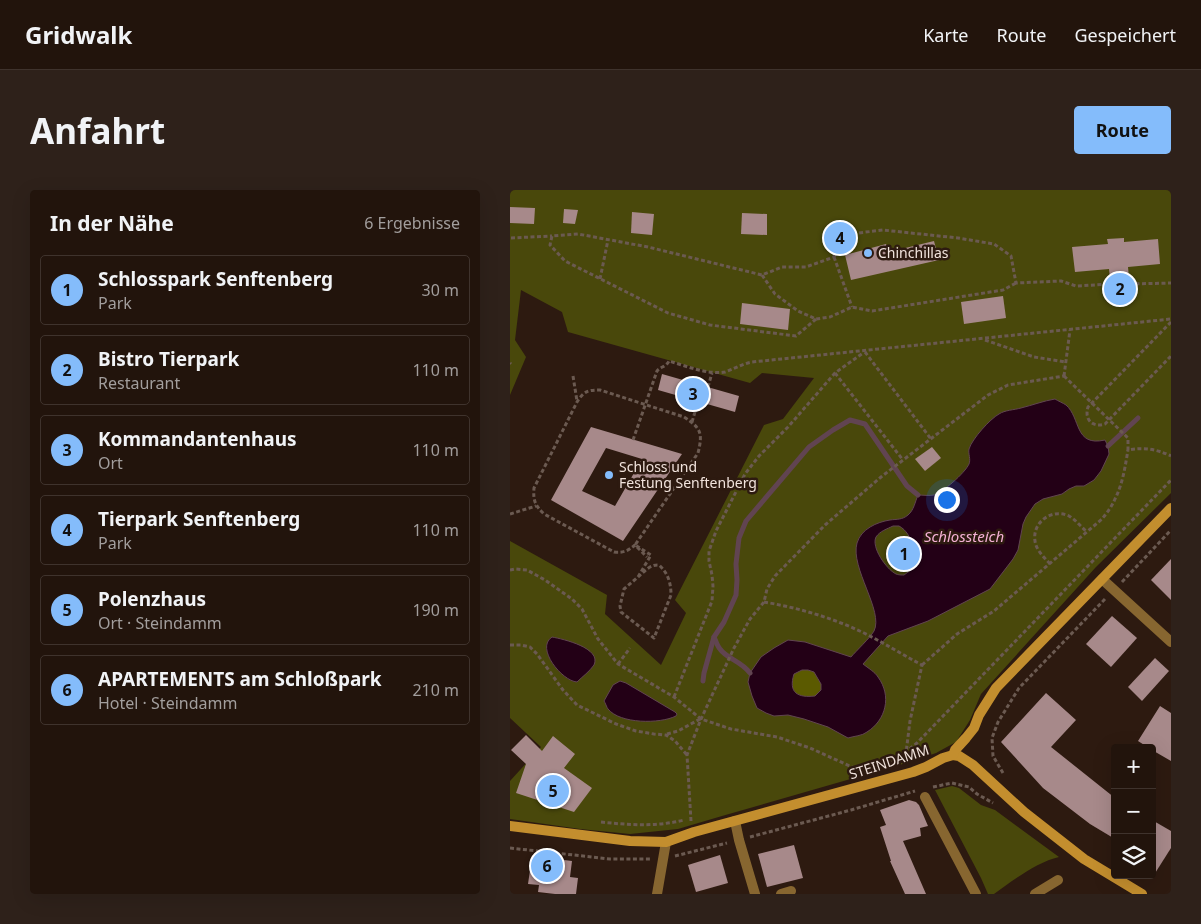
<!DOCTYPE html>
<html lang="de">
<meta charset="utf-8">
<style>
body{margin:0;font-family:"Noto Sans",sans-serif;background:#2e211a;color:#f1f3f6}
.controls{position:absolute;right:15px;bottom:15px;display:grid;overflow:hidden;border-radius:5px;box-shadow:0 5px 20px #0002}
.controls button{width:45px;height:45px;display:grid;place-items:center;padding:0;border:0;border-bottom:1px solid #3f332d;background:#22140c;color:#f1f3f6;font:25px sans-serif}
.you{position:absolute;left:436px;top:309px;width:18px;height:18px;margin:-12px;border:4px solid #fff;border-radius:50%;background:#1a73e8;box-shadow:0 0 0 8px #1a73e833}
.badge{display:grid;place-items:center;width:32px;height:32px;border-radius:50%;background:#84bcfb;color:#111;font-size:16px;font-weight:700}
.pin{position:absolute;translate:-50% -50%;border:2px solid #fff;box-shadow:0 1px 5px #0006}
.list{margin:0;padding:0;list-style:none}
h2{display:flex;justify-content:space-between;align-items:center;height:65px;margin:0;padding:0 20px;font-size:21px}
h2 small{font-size:16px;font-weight:400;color:#a29e9d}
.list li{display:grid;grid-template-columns:32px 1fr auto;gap:15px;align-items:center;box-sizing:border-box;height:70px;margin:0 10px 10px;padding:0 10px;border:1px solid #3f332d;border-radius:5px}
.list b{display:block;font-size:19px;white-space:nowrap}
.list p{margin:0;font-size:16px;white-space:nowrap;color:#a29e9d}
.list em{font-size:16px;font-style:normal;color:#a29e9d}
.icon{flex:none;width:28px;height:28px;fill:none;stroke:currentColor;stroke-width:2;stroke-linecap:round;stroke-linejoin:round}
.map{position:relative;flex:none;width:661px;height:704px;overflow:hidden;border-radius:5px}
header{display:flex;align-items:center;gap:30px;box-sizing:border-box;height:70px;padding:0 25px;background:#22140c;border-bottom:1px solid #3f332d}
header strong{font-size:24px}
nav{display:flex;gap:28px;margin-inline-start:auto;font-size:18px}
.intro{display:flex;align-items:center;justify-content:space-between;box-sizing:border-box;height:120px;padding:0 30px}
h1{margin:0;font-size:35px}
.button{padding:12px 22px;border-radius:5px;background:#84bcfb;color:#111;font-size:18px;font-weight:700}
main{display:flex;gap:30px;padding:0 30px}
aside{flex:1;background:#22140c;border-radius:5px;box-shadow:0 5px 20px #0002}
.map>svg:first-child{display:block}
</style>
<header>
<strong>Gridwalk</strong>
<nav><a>Karte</a><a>Route</a><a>Gespeichert</a></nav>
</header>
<div class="intro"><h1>Anfahrt</h1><a class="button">Route</a></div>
<main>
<aside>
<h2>In der Nähe<small>6 Ergebnisse</small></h2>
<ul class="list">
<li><span class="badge">1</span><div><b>Schlosspark Senftenberg</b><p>Park</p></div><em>30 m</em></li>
<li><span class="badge">2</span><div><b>Bistro Tierpark</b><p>Restaurant</p></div><em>110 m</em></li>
<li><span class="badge">3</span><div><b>Kommandantenhaus</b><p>Ort</p></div><em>110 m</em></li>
<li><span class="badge">4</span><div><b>Tierpark Senftenberg</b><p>Park</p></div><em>110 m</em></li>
<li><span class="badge">5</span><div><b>Polenzhaus</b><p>Ort · Steindamm</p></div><em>190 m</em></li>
<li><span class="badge">6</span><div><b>APARTEMENTS am Schloßpark</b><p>Hotel · Steindamm</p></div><em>210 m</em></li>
</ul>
</aside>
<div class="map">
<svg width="661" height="704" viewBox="0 0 661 704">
<rect width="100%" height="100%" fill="#2d1a10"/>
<!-- green -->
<g fill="#49480b">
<polygon points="0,0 661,0 661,303 586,377 471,504 460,530 446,552 426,563 403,571 212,626 168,639 120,644 70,639 0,629 0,591 31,557 0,528 0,351 97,405 95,424 151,475 176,423 165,410 254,235 273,229 304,188 252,183 240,193 58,142 52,122 11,100 5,150 16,167 0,205"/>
<path d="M442,596L449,598L471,615L485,620L549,667C527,672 502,691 484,704H478L471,688L425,600Z"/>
</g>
<!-- forest -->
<path fill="#5b5a00" d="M292,480H298L304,482L311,494V499L305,506C288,508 278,503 284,484Z"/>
<!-- water -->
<g fill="#230016" stroke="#614451" fill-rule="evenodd">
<path d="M545,209C548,211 553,213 556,215C571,228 564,257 595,250L598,256L599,264L591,281L584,290L574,296H566L559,299L552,304L533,309L525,314L516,327L513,334L508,360L503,369L480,399L418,431L378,446L353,474C358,478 365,482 368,487C382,506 376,530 357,542C352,546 344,546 338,548L318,537L294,529L278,525L264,526L256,523L247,518L242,506L238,492L240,483L251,467L264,458L278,450L295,452L341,467C346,461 360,448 364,441C374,421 340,378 347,353C351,339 367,332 380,330C387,329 392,330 398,325C404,320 405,312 408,305C413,305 419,306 424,305C432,303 455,283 459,274C461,269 458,264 459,259C462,249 480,229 489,224C495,220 504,220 511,218C523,215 533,211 545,209ZM383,336H389C404,344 405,366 401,380L394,385C392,385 388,385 386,384C376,379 361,357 366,347C370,341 377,339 383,336ZM292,480H298L304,482L311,494V500L305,506C288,508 278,503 284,484Z"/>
<path d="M42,447C53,449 92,458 84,475C80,481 72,487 67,492C52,491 25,458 42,447Z"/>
<path d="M110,491L116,493L165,522L167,524L166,526C150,534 110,534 98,519C97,518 95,512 94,511L103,495Z"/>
</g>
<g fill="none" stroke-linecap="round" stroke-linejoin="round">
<!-- stream -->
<g stroke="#614451" stroke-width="5">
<polyline points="598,256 628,228"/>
<path d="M204,447C206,451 207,456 210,459C217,469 231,471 240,483"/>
<polyline points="193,491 194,483 204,447 214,432 226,405 227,390 226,374 229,348 236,331 299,257 323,240 340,230 355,234 397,296 408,305"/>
</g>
</g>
<!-- building -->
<g fill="#a7898a" fill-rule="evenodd">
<polygon points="0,17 25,18 24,34 0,33"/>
<polygon points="54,19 68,20 65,34 53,33"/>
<polygon points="122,22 144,24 142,45 121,43"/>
<polygon points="232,23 257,24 257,45 231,44"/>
<polygon points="614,48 614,52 648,49 650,74 618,77 621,108 602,109 599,79 565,82 562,57 598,54 597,49"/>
<polygon points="424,51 429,70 341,90 335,65 376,54 379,62"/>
<polygon points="493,106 496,128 454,134 451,112"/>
<polygon points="232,113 280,119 278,140 230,134"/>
<polygon points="152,184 229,206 225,222 148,200"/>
<path d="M81,237L172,264L113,351L41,310ZM96,258L132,269L105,316L72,301Z"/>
<polygon points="422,257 431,268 415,281 405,269"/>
<polygon points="661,369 661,410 641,390"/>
<polygon points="602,426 627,448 601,477 576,454"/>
<polygon points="645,468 659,481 632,511 618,497"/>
<polygon points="536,503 566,530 541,557 605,608 605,649 580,634 533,598 491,552"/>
<polygon points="650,516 661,523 661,571 642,560 642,558 639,558 628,551"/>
<polygon points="16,545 32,561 43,546 65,564 54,578 82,598 64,622 6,603 16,574 1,560"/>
<polygon points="399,610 406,612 409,615 418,636 410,638 411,646 393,651 416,704 395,704 380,671 381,671 370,637 376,635 370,620"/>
<polygon points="642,630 661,641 661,658 642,688"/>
<polygon points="284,655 293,688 257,697 248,664"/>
<polygon points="210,665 218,693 186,702 178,675"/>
<polygon points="22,666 62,671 60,687 68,688 66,704 45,704 28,702 29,695 18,694"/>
</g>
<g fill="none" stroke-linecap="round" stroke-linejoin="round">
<!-- path -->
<g stroke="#6b5a51" stroke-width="3" stroke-dasharray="4 2.5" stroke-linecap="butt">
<polyline points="1,48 42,46"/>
<polyline points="324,67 342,117"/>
<polyline points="252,85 265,104 288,121 306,129 320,127 342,117 362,121 493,100 506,93"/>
<polyline points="90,89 98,50"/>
<polyline points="619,94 661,93"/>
<polyline points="306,129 286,146 200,135 158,123 55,71 40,55 42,46 68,44 138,57 252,85 272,77 296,77 324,67 331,54 340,44 373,40 448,48 484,54 501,66 506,93 551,91 566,96 601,94"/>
<path d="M661,132L578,217C574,230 583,238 595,234L661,166"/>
<polyline points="475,150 524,167 556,172"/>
<polyline points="355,162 421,249"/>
<polyline points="0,173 1,174"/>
<polyline points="325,183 393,270"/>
<polyline points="63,186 67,211"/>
<path d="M554,186L618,248V260C634,257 646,259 661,266"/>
<polyline points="554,186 560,140"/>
<polyline points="198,197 202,183"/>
<polyline points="182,232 188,212"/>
<path d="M123,250L147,181C150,177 156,177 159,171C176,176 198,185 215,182C224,179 232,174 242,172L661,129"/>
<polyline points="0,324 26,316"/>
<path d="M540,374C534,367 526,360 525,351C522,332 542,318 559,326C566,330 571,337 577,342"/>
<polyline points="0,380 5,379 17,380 35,390 62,409 72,419 88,449 108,474 164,507 191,529 221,539 267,547 300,558 353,582"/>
<path d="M128,387C134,382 140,374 149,375C158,383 161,393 161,405L144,448L111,422L110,416L114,399L128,387L141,365L125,355L188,263C193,243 191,238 174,227L90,200C78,200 74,201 67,212L24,298C23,311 25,315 34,324L104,362C113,363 118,361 125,355L137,367"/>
<polyline points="612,392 661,340"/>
<path d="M254,412C289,418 323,428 354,443C374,453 393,465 412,475L400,531L396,563L399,572"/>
<polyline points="0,455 11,455 20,457 27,464 53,500 67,515 106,534 126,541 144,544 156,545 165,551 177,565"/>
<polyline points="108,474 120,458"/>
<path d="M412,475L447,444L484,421L592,329C597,323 602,316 605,309C613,293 615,277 618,260"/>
<polyline points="164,507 202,411 203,396 202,385 199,371 199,361 206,341 235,284 249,266 278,237 325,183 353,163"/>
<polyline points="157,544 168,541 190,529"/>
<polyline points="378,573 386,570 407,553 661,290"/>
<polyline points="493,583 483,566 482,548 488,532 509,498 595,409"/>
<polyline points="423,597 442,593 459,597 467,604 483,613"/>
<polyline points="181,631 177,565 191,529 224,458 240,429 254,412 257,399 265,386 315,335 371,287 478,205 498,195 554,186"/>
<path d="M91,632C119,635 146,637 174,630"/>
<polyline points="240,647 341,620 405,601"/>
<polyline points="0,658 100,669 141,669"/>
<polyline points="165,666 217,653"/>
</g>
<!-- lane -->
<g stroke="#876630" stroke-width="10">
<polyline points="225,631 229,650 245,704"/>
<polyline points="271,704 281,701"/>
<polyline points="525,704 548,690"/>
</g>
<!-- street -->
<g stroke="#876630" stroke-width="10">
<polyline points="592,389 661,452"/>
<polyline points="415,607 466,704"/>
<polyline points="147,704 156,652"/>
</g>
<!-- secondary -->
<g stroke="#c38e2e" stroke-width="10">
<polyline points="443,565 449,566 463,575 514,622 574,669 632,704"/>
<polyline points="0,636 120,651 156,652 184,642 403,582 416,577 433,568 443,565 445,560 456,548 464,538 469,525 486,498 661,318"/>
</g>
</g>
<!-- markers -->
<g fill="#84bcfb" stroke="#2d1a10" stroke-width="2">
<circle cx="358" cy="63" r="5"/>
<circle cx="99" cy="285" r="5"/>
</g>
<g text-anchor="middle" stroke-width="5" stroke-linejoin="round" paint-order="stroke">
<!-- poi labels -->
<g font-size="14" fill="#f1e3dc" stroke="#2d1a10" text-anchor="start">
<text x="368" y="68">Chinchillas</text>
<text x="109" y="282">Schloss und<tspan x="109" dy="16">Festung Senftenberg</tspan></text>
</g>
<!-- street labels -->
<g font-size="14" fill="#f1e3dc" stroke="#2d1a10">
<text transform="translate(379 572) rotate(-18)" y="5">STEINDAMM</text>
</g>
<!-- water labels -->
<g font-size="15" font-style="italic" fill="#f5b1d6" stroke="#2d1a10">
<text x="454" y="352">Schlossteich</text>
</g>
</g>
</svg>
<div class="controls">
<button>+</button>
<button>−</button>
<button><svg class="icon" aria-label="layers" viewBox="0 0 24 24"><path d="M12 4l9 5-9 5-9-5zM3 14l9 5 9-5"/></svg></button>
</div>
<div class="you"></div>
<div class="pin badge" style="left:394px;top:364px">1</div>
<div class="pin badge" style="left:610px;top:99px">2</div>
<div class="pin badge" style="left:183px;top:204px">3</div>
<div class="pin badge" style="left:330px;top:48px">4</div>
<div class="pin badge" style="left:43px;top:601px">5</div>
<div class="pin badge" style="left:37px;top:676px">6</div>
</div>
</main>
